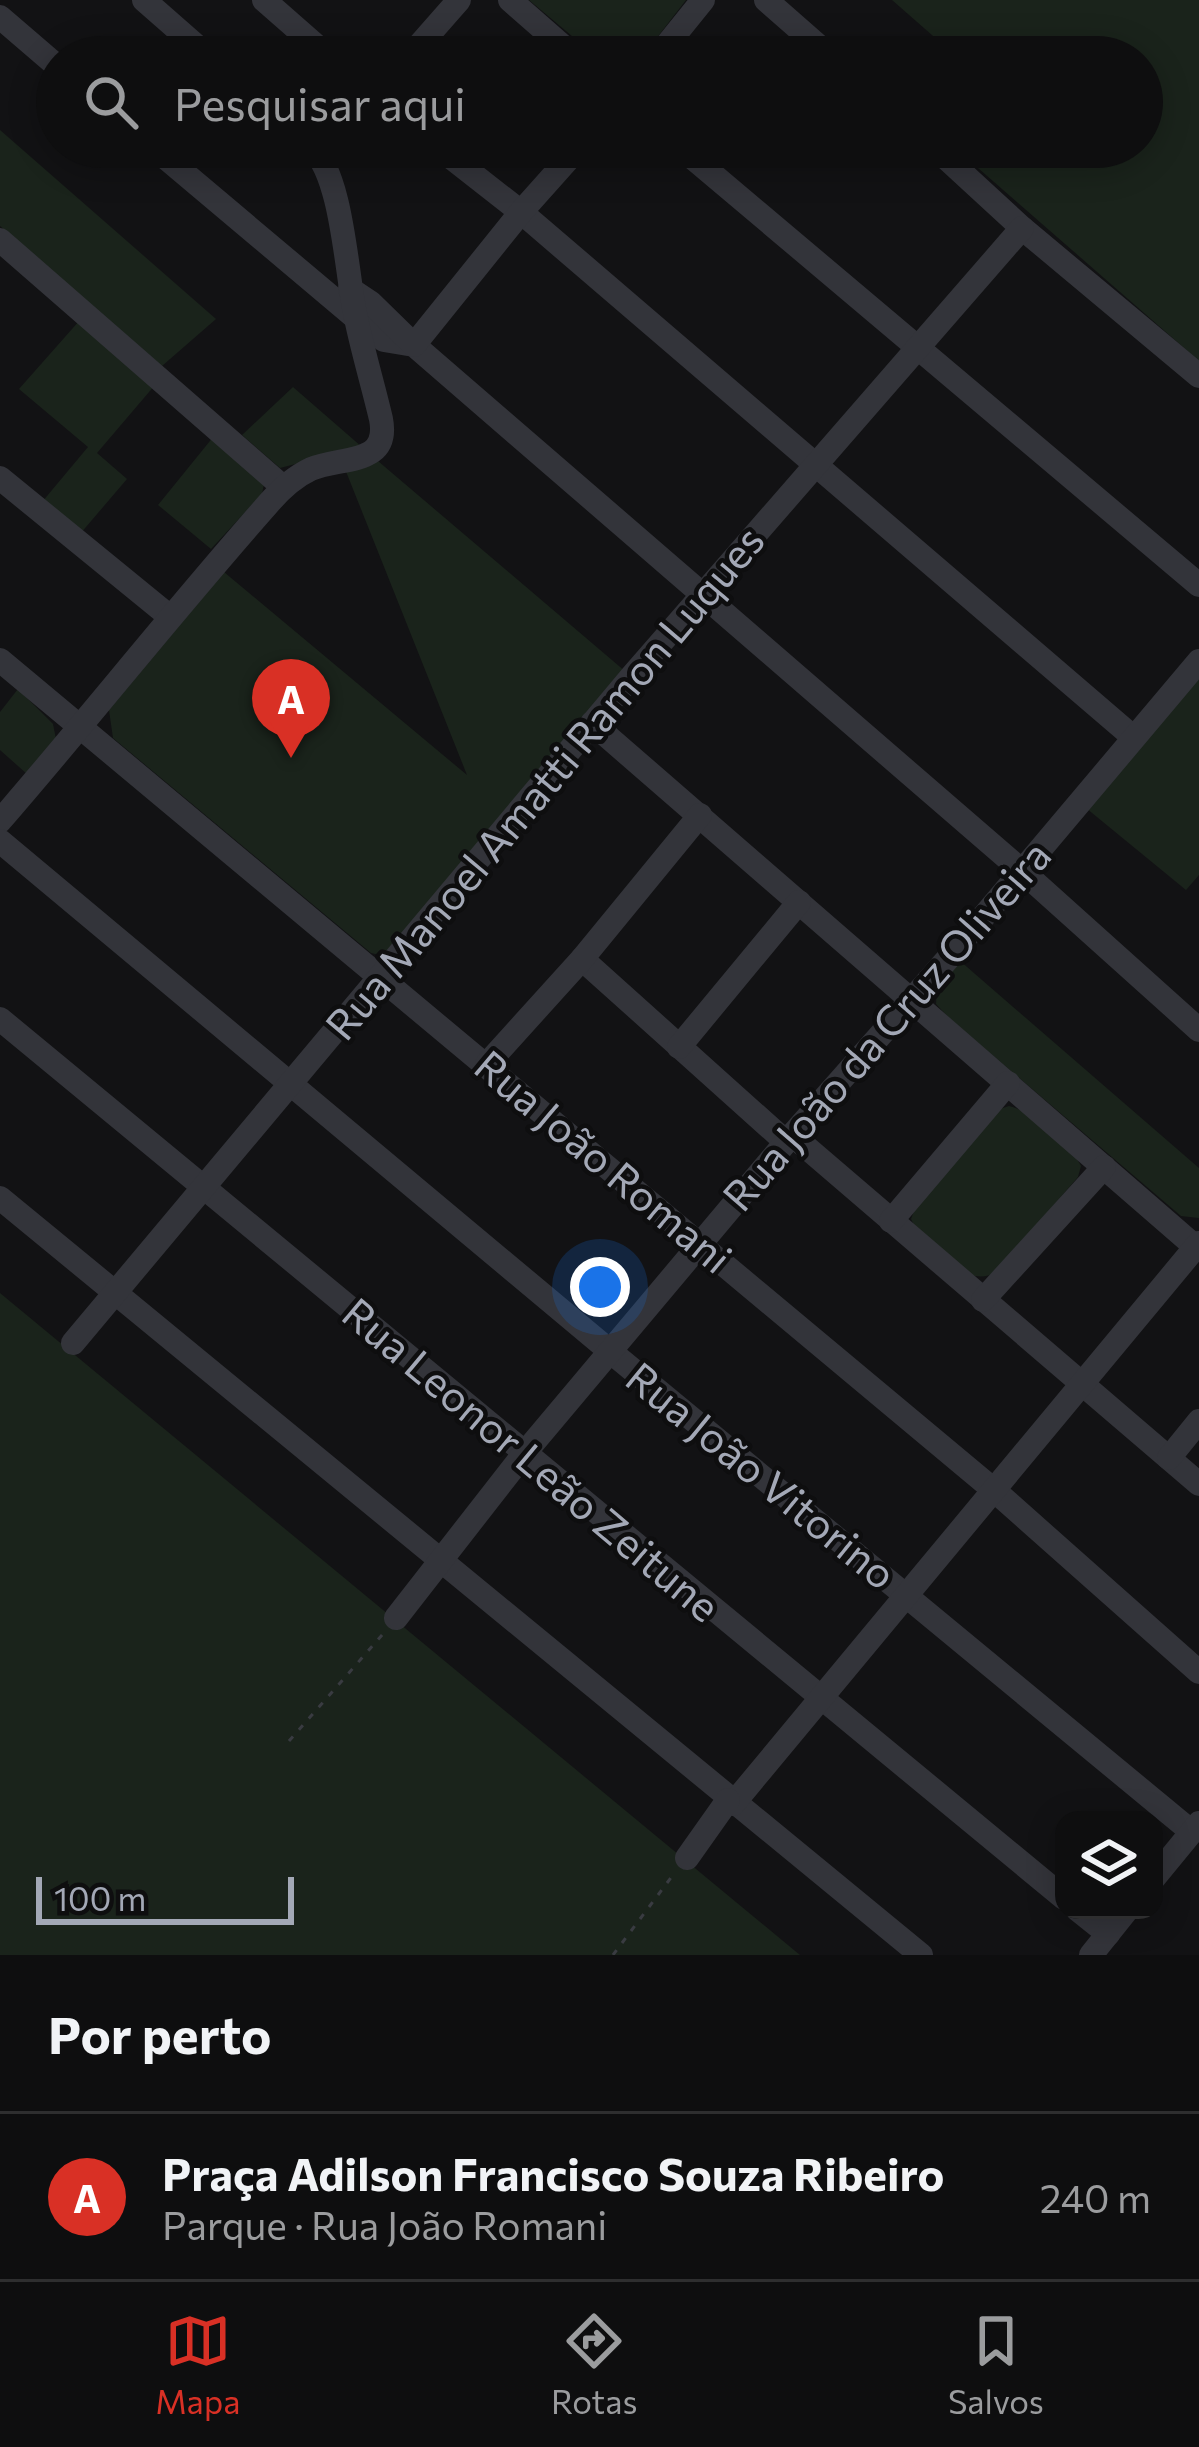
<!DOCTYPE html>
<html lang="pt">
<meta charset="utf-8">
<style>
body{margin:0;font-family:Commissioner,sans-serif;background:#171718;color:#f1f3f6}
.controls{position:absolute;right:36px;bottom:36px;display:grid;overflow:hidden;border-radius:24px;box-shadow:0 6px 30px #0003}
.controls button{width:108px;height:108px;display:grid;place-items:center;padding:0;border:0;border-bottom:3px solid #2e2e2f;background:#0e0e0f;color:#f1f3f6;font:60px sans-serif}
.scale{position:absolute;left:36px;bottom:30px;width:258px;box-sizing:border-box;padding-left:12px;border:6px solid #a3a8b6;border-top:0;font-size:33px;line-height:42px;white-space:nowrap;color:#a3a8b6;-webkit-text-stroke:9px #0e0e0f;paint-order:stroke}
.you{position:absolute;left:600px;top:1287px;width:42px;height:42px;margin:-30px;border:9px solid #fff;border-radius:50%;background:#1a73e8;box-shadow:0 0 0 18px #1a73e833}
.badge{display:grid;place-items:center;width:78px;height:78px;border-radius:50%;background:#d93025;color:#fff;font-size:39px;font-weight:700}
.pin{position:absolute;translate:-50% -99px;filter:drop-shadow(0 3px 6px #0008)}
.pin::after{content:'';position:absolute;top:63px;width:42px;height:36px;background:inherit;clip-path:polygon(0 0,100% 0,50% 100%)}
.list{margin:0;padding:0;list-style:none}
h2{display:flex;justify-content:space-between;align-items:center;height:156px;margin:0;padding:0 48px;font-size:51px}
h2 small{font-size:39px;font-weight:400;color:#9b9c9e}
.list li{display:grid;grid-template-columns:78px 1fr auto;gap:36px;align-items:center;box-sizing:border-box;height:168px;padding:0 48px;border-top:3px solid #2e2e2f}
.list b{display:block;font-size:45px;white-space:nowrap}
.list p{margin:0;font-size:39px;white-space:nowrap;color:#9b9c9e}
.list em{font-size:39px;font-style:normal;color:#9b9c9e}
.icon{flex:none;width:66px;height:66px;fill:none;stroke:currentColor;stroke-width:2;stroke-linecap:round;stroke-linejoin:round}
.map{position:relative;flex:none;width:1199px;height:1955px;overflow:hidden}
.search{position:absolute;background:#0e0e0f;box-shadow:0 6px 30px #0003;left:36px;right:36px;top:36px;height:132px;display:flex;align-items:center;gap:30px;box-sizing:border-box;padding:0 42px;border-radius:66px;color:#9b9c9e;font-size:45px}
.sheet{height:324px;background:#0e0e0f}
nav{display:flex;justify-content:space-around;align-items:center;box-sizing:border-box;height:168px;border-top:3px solid #2e2e2f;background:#0e0e0f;font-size:33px;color:#9b9c9e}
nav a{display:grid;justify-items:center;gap:6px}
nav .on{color:#d93025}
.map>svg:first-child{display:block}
</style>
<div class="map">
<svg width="1199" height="1955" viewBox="0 0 1199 1955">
<rect width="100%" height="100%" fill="#121214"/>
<!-- green -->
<g fill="#1a231b">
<polygon points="529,0 686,0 642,57 597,57"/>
<polygon points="892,0 1199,0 1199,361 954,147 1142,147 1142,57 957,57"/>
<polygon points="0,130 216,319 162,366 0,226"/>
<polygon points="80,320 155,385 97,453 127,479 80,534 42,502 88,447 19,389"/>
<polygon points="293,387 362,447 280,468 242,435"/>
<polygon points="214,436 264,484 262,494 211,549 158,505"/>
<polygon points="378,461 626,672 388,951 380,955 371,953 113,738 109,710 224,572 467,775 345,469"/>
<polygon points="1199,678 1199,875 1186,890 1086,808"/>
<polygon points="18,689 53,724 56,739 27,774 0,750 0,712"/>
<polygon points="959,960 1199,1168 1199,1218 1181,1216 949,1018 936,1004 937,985"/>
<path d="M1009,1106C1034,1112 1070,1143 1081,1166L1078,1177L996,1272C966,1290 938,1249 916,1229L911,1219L918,1200L997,1110Z"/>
<polygon points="0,1293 800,1955 0,1955"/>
</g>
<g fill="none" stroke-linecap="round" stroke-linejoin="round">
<!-- path -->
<g stroke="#393b41" stroke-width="3" stroke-dasharray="6 9" stroke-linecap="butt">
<polyline points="289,1741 383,1634"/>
<polyline points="613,1955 673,1875"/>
</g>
<!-- minor -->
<g stroke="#33343a" stroke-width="24">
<polyline points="144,0 209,57"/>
<polyline points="264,0 329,57"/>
<polyline points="510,0 575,57"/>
<polyline points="766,0 831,57"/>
<polyline points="0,17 57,66"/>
<polyline points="409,57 459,0"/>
<polyline points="657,57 703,0"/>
<polyline points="153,147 356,318 384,340 414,345 1021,870 1199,1030"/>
<polyline points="438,147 521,212 1133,737"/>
<polyline points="680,147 1199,585"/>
<polyline points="934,147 1022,228 1199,376"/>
<polyline points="0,240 283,487"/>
<polyline points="350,289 371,303 414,345 521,212 579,147"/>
<polyline points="0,478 169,616"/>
<polyline points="0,660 995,1491 1199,1672"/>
<polyline points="592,723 1199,1250"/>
<path d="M0,821C91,716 176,608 268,504C280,490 294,477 311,469C342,456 390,466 381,419C373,385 363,352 356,318C346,274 343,176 311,147"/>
<polyline points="0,841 611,1352 1192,1832"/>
<polyline points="582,959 786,1142"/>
<polyline points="0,1019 1064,1898"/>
<polyline points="679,1047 799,902"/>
<polyline points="487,1064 582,959 700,815"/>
<polyline points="792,1135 1199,1484"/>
<polyline points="0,1198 921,1955"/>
<polyline points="891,1221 1008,1083"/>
<polyline points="983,1300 1104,1167"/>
<polyline points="73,1343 632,676 1022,228"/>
<polyline points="1169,1458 1199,1421"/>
<polyline points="396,1618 523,1455 786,1142 952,954 1199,661"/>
<polyline points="733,1804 1199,1243"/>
<polyline points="687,1858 728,1800"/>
<polyline points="1154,1878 1199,1823"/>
<polyline points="1078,1910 1108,1934"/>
<polyline points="1091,1955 1127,1910"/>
</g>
</g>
<g text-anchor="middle" stroke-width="9" stroke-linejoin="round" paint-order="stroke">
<!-- street labels -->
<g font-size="42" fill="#a3a8b6" stroke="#0e0e0f">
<text transform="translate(545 783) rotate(-50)" y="15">Rua Manoel Amatti Ramon Luques</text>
<text transform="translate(887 1026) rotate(-49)" y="15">Rua João da Cruz Oliveira</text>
<text transform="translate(603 1162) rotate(40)" y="15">Rua João Romani</text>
<text transform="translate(531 1460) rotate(40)" y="15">Rua Leonor Leão Zeitune</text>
<text transform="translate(761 1476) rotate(39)" y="15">Rua João Vitorino</text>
</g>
</g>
</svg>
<div class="controls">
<button><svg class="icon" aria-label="layers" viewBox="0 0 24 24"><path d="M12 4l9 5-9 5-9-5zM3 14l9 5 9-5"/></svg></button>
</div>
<div class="scale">100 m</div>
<div class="you"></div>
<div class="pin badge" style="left:291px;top:758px">A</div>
<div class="search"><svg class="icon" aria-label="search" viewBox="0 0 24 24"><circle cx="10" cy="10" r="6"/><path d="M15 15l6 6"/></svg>Pesquisar aqui</div>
</div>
<section class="sheet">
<h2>Por perto<small></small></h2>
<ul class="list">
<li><span class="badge">A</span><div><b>Praça Adilson Francisco Souza Ribeiro</b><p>Parque · Rua João Romani</p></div><em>240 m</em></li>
</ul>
</section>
<nav>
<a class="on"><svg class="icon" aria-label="map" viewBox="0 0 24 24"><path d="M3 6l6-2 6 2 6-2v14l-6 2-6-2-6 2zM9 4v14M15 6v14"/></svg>Mapa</a>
<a><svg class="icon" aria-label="directions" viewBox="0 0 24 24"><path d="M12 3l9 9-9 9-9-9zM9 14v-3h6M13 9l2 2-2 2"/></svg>Rotas</a>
<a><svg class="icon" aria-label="saved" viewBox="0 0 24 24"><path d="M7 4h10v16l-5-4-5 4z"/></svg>Salvos</a>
</nav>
